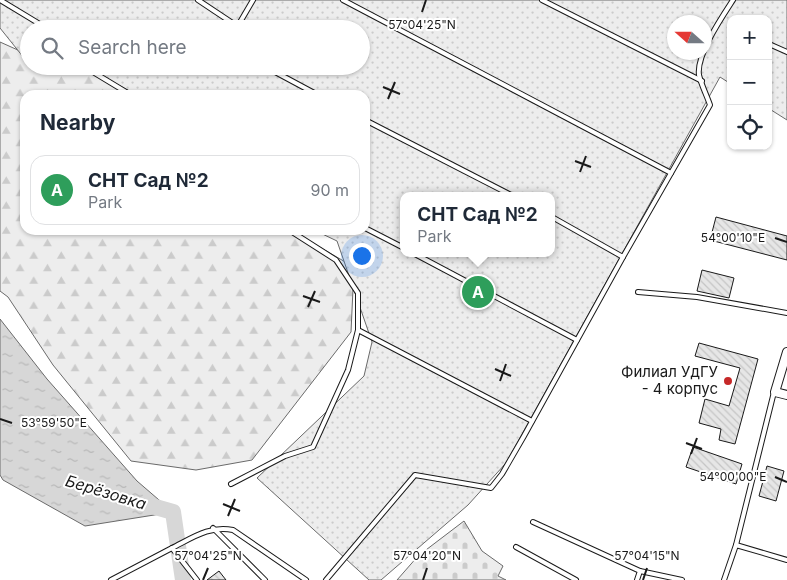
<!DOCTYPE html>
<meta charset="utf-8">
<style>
body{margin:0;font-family:Inter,sans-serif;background:#f2f2f3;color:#1f2937}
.controls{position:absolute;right:15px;top:15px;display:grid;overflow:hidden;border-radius:10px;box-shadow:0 1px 4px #0004}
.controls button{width:45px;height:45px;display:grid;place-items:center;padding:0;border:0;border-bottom:1px solid #e0e1e3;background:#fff;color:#1f2937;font:25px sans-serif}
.compass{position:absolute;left:667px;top:15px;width:45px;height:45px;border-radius:50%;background:#fff;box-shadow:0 1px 4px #0004;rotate:291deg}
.you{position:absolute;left:361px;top:255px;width:18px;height:18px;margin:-12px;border:4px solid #fff;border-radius:50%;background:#1a73e8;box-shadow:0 0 0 8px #1a73e833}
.badge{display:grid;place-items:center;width:32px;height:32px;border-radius:50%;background:#c62828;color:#fff;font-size:16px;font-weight:700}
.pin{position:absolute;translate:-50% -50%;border:2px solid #fff;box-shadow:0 1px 5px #0006}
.popup{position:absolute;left:400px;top:192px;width:155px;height:65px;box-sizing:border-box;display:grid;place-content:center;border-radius:10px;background:#fff;filter:drop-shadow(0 1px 4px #0005);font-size:16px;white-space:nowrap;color:#747a83}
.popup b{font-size:19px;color:#1f2937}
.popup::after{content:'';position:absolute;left:50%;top:100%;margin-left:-10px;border:10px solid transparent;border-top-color:#fff}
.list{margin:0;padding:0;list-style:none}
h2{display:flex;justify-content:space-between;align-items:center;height:65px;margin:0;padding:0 20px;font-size:21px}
h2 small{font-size:16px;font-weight:400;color:#747a83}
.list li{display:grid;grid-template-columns:32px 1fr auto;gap:15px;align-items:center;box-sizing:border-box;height:70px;margin:0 10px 10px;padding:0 10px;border:1px solid #e0e1e3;border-radius:15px}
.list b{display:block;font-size:19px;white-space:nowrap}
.list p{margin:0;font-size:16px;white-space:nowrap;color:#747a83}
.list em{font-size:16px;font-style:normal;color:#747a83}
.icon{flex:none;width:28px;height:28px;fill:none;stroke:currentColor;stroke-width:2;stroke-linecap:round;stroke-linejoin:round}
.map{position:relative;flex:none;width:787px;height:580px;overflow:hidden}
.search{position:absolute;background:#fff;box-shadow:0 1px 4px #0004;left:20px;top:20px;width:350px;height:55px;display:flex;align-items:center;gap:12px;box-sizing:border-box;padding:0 18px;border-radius:28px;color:#747a83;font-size:19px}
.panel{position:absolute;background:#fff;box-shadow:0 1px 4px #0004;left:20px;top:90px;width:350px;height:145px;border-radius:15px}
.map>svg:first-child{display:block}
</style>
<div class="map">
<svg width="787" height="580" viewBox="0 0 787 580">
<defs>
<pattern id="forest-firs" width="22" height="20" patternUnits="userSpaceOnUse" patternTransform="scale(1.25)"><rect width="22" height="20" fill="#ededed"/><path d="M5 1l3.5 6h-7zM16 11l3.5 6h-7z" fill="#cbcbcb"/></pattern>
<pattern id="cemetery-stones" width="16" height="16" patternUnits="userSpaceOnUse" patternTransform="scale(1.25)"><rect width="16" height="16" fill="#ededed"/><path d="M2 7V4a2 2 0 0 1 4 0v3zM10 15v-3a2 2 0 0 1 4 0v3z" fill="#cbcbcb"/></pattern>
<pattern id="garden-dots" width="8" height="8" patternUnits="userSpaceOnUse" patternTransform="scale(1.25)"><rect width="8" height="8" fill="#ededed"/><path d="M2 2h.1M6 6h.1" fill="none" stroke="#cbcbcb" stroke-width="1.8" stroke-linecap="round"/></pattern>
<pattern id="water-ripples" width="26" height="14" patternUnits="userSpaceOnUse" patternTransform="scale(1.25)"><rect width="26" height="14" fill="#d7d7d7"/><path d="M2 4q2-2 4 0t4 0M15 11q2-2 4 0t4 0" fill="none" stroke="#b8b8b8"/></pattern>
<pattern id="building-back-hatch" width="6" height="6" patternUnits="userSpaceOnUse" patternTransform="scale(1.25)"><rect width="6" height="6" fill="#e6e6e6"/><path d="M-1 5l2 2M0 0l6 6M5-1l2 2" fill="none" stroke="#c5c5c5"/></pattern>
</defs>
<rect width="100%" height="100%" fill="#fff"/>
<!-- forest -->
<polygon fill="url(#forest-firs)" stroke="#6a6a6a" points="0,42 29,55 29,66 89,66 134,95 25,95 25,230 290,230 354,267 351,332 252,460 196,470 131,461 53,365 8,297 0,291"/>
<!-- cemetery -->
<polygon fill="url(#cemetery-stones)" stroke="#6a6a6a" points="464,521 482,551 503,566 498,576 506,580 397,580 418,556"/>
<!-- garden -->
<path fill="url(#garden-dots)" stroke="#6a6a6a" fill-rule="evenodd" d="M0,0H787V120L768,108V19H731V84L720,77L506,463L468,505L381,580H369L257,478L364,376L372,342L337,241L314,230H365V95H137L83,66H361V29H29L28,63L0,28ZM674,22H704V52H674ZM404,196H552V253H404Z"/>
<!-- water -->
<polygon fill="url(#water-ripples)" stroke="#6a6a6a" points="0,319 47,379 137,481 173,512 85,526 3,480 0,475"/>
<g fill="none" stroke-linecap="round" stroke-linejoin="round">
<!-- river -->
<polyline stroke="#d7d7d7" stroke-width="16" points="152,506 173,512 183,580"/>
</g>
<!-- building -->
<g fill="url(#building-back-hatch)" stroke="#1a1a1a">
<polygon points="716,217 787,236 787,260 710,240"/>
<polygon points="702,270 734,278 729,298 697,291"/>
<polygon points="699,343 758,359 735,444 719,440 721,429 699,423 705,399 729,406 740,368 695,356"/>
<polygon points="693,447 742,464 736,484 686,467"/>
<polygon points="767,466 784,471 776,501 759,496"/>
<polygon points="219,571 226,580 207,580"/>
</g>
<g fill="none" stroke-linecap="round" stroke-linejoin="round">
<!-- lane casing -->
<g stroke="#1a1a1a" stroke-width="6">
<g id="lane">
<polyline points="0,0 48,29"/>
<polyline points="198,0 237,26"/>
<polyline points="343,0 671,173"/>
<polyline points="542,0 702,81"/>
<polyline points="236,29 253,0"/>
<polyline points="769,44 787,52"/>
<polyline points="88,66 88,69 131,95"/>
<polyline points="264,66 318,95"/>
<polyline points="365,120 513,196"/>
<path d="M552,217L623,257L710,105C707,96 701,84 699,75C696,55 722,17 733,0"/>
<polyline points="365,228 404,248"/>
<polyline points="289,230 336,260 358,293 358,330 532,421"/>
<polyline points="413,253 577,340"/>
<polyline points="638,292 697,297 787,313"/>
<polyline points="231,484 285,456 313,447 348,370 358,330"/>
<polyline points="533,522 640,571 637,580"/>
<polyline points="213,528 265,580"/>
<polyline points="736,545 774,392"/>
<polyline points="516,547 576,580"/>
<polyline points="640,571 682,580"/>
<polyline points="111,580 172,548"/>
<path d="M197,580L172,548C192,538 210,525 233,530L306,580"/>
<polyline points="326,580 415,475 491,488 502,474 524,436 623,257"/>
<polyline points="724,580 736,545 787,560"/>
</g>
</g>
<!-- street casing -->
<g stroke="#1a1a1a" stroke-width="10">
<polyline id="street" points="787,352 775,392 787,395"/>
</g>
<!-- lane -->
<use href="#lane" stroke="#fff" stroke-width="4"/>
<!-- street -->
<use href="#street" stroke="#fff" stroke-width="8"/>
</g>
<!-- ticks -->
<path fill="none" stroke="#1a1a1a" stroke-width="2" d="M422,12L426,0M383,87L400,94M388,99L395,82M575,161L591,167M580,172L586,156M775,238L787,242M303,296L320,302M308,307L315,291M495,369L511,376M500,381L506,364M0,419L12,423M686,443L702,449M691,454L697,438M775,477L787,482M223,504L240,511M228,516L235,499M203,580L208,568M423,580L427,568M643,580L647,568"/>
<!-- markers -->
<circle fill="#c62828" stroke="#fff" stroke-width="2" cx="728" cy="381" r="5"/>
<g text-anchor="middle" stroke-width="4" stroke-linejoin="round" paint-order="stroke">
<!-- poi labels -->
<g font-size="15" fill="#1a1a1a" stroke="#fff" text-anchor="end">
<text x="718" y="377">Филиал УдГУ<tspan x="718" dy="17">- 4 корпус</tspan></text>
</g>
<!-- water labels -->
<g font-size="16" font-style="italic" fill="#1a1a1a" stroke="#fff">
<text transform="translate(106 492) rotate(17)" y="6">Берёзовка</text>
</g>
</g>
<g font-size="12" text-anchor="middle" fill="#1a1a1a" stroke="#fff" stroke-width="4" stroke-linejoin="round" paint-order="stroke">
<text x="422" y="29">57°04'25"N</text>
<text x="733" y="242">54°00'10"E</text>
<text x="54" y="427">53°59'50"E</text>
<text x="733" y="481">54°00'00"E</text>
<text x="208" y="560">57°04'25"N</text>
<text x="427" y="560">57°04'20"N</text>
<text x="647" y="560">57°04'15"N</text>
</g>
</svg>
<div class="controls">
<button>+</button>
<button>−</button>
<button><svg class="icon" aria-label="locate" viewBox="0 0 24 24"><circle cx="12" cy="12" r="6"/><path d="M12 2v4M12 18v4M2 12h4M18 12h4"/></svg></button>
</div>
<svg class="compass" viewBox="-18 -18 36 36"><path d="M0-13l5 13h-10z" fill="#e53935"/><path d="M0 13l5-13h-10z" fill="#747a83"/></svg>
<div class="you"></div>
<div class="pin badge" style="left:478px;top:292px;background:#2e9e5b">A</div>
<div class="popup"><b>СНТ Сад №2</b>Park</div>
<div class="search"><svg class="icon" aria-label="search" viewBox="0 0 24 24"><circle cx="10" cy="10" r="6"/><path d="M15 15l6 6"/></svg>Search here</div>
<section class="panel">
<h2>Nearby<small></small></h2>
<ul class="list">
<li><span class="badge" style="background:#2e9e5b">A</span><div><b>СНТ Сад №2</b><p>Park</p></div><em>90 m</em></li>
</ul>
</section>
</div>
